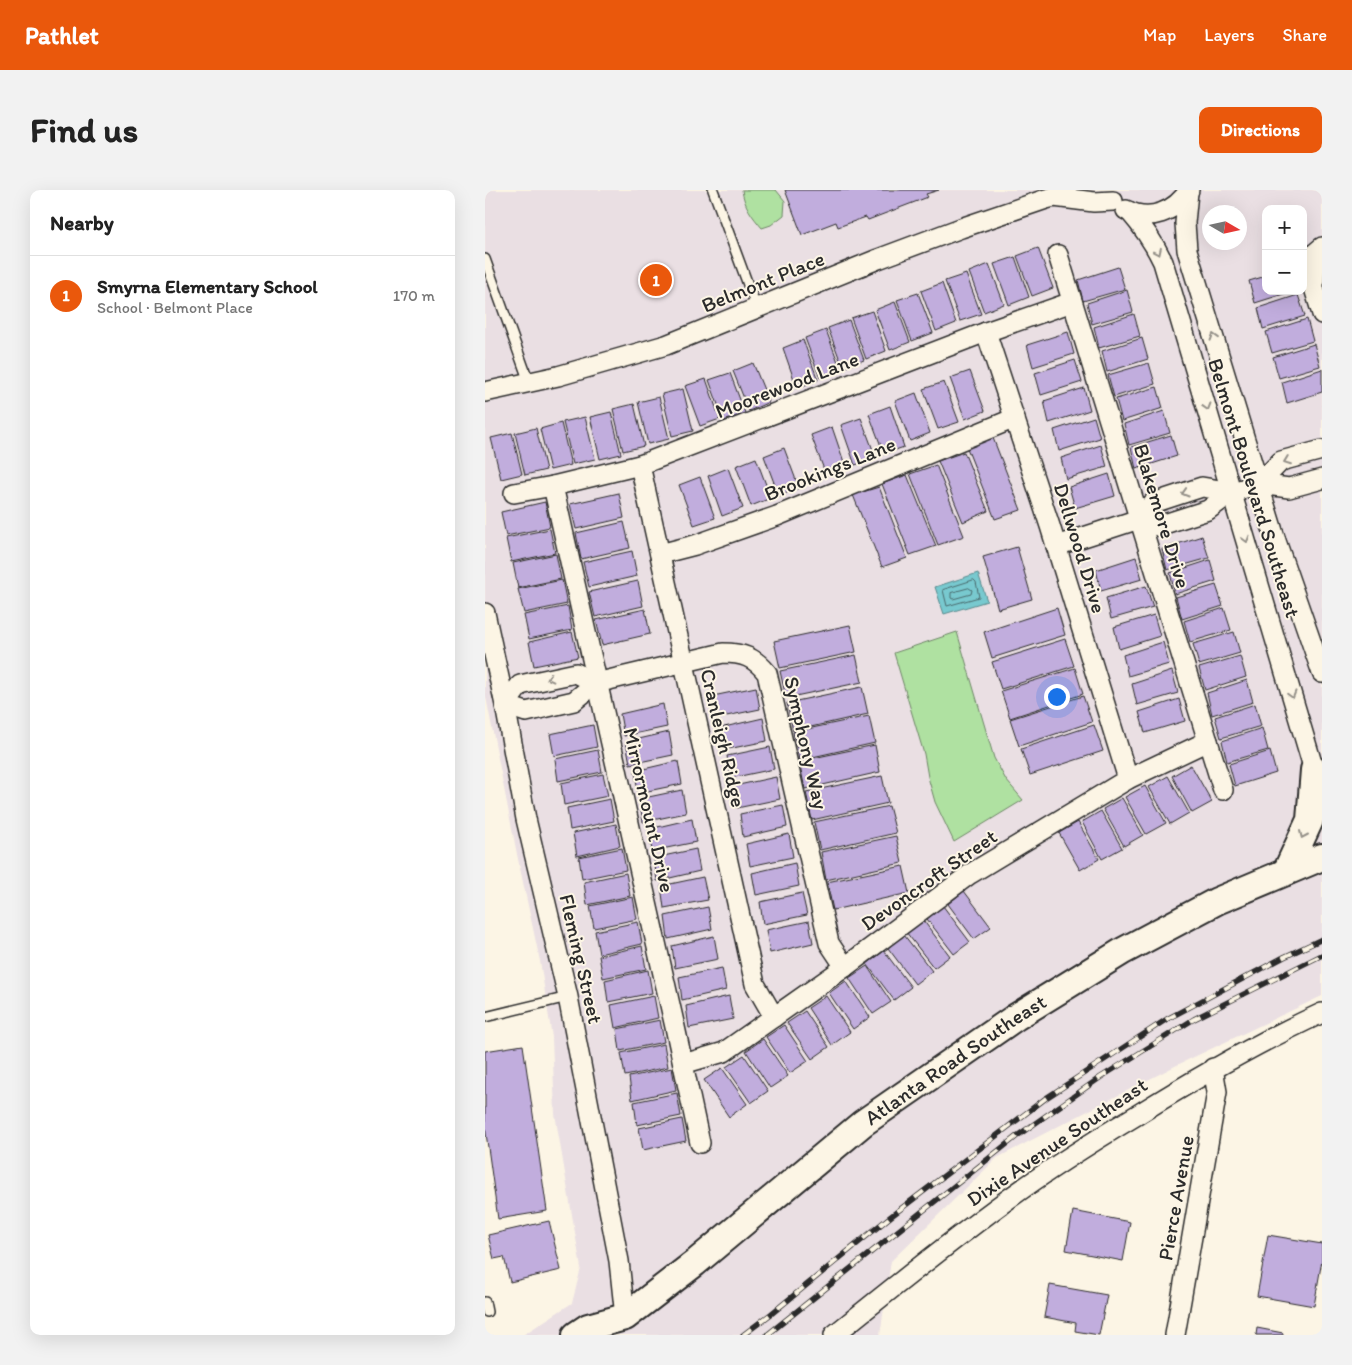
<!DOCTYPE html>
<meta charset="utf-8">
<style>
body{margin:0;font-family:Itim,sans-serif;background:#f2f2f2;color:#222}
.controls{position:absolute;right:15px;top:15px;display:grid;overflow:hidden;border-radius:10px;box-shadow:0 5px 20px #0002}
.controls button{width:45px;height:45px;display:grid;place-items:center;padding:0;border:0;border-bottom:1px solid #e0e0e0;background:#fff;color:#222;font:25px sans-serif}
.compass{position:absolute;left:717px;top:15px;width:45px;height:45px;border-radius:50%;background:#fff;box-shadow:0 5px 20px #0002;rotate:99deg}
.you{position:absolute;left:571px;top:506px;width:18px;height:18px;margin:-12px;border:4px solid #fff;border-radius:50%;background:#1a73e8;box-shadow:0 0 0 8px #1a73e833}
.badge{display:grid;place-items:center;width:32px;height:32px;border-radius:50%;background:#ea580c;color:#fff;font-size:16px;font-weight:700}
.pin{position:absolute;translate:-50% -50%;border:2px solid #fff;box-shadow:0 1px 5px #0006}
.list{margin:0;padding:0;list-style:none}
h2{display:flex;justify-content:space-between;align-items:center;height:65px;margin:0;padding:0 20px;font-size:21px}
h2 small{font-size:16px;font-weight:400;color:#767676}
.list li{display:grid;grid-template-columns:32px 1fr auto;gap:15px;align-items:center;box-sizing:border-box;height:80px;padding:0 20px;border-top:1px solid #e0e0e0}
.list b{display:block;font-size:19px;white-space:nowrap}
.list p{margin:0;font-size:16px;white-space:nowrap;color:#767676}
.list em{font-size:16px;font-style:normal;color:#767676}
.map{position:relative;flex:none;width:837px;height:1145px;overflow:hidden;border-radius:10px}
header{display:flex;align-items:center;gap:30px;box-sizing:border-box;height:70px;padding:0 25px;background:#ea580c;color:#fff}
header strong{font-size:24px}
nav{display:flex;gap:28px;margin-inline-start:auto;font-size:18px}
.intro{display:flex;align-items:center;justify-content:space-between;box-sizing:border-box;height:120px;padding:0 30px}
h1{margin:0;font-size:35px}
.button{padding:12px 22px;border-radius:10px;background:#ea580c;color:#fff;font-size:18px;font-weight:700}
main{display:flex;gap:30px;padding:0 30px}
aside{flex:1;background:#fff;border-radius:10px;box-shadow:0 5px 20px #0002}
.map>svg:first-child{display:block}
</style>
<header>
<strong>Pathlet</strong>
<nav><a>Map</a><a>Layers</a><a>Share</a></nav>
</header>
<div class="intro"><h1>Find us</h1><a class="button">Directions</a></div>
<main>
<aside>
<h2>Nearby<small></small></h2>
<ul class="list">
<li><span class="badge">1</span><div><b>Smyrna Elementary School</b><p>School · Belmont Place</p></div><em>170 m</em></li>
</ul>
</aside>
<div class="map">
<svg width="837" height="1145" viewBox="0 0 837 1145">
<rect width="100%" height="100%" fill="#fcf5e5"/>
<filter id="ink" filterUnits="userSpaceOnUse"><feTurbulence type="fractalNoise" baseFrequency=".02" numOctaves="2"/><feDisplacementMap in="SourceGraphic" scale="10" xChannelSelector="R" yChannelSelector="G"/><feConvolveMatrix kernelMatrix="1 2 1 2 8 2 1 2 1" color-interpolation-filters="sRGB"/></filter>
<g filter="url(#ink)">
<!-- built -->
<path fill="#eadfe3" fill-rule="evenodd" d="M0,0H837V806L690,876L512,968L406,1071L395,1145H38L87,1113L96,1078L70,924L67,847L55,771L33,669L0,502ZM781,19H818V101H781ZM724,22H754V52H724Z"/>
<!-- green -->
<g fill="#afe1a1" stroke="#6d8666">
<path d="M257,0H291L300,11L299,25L286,35L277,38C267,26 259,16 257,0Z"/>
<polygon points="472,442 509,568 521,590 538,610 469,652 450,612 443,587 439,564 409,463"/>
</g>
<!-- water -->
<polygon fill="#78c9cf" stroke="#598a8d" points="493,383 502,411 459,424 450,397"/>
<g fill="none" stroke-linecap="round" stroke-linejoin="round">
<!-- shore -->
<g stroke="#4a6a6d" stroke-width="1">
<polygon points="489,390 491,392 494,407 462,416 458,400"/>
<polygon points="484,398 487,400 486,404 468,409 466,408 466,403"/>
</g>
</g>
<!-- building -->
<g fill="#c1addd" stroke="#2b2b2b">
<polygon points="300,0 454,0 441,4 443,7 383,30 381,27 353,37 351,32 317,45"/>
<polygon points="553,58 568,98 547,106 532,66"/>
<polygon points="530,67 544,107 524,115 509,74"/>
<polygon points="504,74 519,114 499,122 484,82"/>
<polygon points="633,77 640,99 598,111 593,90"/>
<polygon points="481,84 496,124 475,131 460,91"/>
<polygon points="781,86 781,101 808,101 770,113 764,91"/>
<polygon points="457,93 471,133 451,141 436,101"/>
<polygon points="642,100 648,122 607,134 602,113"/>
<polygon points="433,103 448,143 427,151 412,110"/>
<polygon points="813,105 820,126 778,139 773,118"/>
<polygon points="410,112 425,152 405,160 390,120"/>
<polygon points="387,121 401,161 381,169 366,128"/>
<polygon points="649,124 655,146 614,158 609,137"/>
<polygon points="822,129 828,151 787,163 781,142"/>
<polygon points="364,130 379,170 358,178 343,138"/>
<polygon points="341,140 356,180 335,188 320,148"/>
<polygon points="583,142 589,164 548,177 542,155"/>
<polygon points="657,148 663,169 622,182 617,161"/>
<polygon points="318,150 333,190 312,198 298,158"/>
<polygon points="829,154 835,176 794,188 788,167"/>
<polygon points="590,170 597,192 556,205 550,183"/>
<polygon points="268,173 284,212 264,221 248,181"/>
<polygon points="664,173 670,194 629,207 623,185"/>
<polygon points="837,179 837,202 802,213 797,192"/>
<polygon points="485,181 500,221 480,229 465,188"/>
<polygon points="245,183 260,223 239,231 224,190"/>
<polygon points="221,189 235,229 215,236 200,196"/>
<polygon points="459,192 474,232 453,239 438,199"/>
<polygon points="672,197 678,218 637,231 631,209"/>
<polygon points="599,198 605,220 564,233 559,211"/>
<polygon points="198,199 208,241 187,246 177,204"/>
<polygon points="431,203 445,243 425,251 410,211"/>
<polygon points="174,207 184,249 163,254 153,212"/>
<polygon points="149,214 159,256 138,261 128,219"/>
<polygon points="405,216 419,257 399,264 384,224"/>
<polygon points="679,221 685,243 644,255 639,234"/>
<polygon points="126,222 136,264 115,269 105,227"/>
<polygon points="100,227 110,269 88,274 78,232"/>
<polygon points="609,227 615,248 574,261 569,240"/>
<polygon points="376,228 391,268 370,275 356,235"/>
<polygon points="76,233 86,275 65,280 55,239"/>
<polygon points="347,237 361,278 341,285 326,245"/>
<polygon points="51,238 61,280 40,285 30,243"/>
<polygon points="27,243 37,284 16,289 6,248"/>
<polygon points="686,245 692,266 651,279 646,257"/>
<polygon points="508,248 536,320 510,329 482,258"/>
<polygon points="616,255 622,277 581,289 576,268"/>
<polygon points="299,258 314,298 294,306 279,266"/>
<polygon points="479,262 503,321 478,332 453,271"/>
<polygon points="271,268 286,308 266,316 251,276"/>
<polygon points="451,275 479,346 453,355 425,284"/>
<polygon points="243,278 258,318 237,326 223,286"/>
<polygon points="624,284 630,306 590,318 584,297"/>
<polygon points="422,285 451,356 425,365 397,294"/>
<polygon points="215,287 230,328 209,335 194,295"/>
<polygon points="394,297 422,368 397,377 368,305"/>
<polygon points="134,303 139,328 91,339 85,314"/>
<polygon points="60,312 65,337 21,346 16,322"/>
<polygon points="139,332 145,358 96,369 91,343"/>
<polygon points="65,339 70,363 26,372 21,348"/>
<polygon points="717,346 724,368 682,380 677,359"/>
<polygon points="532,357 547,409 513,419 498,367"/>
<polygon points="147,361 152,386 104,397 98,372"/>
<polygon points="71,364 76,389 33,398 28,373"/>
<polygon points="651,367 657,389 616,401 611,380"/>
<polygon points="725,370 731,391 690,404 685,383"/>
<polygon points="77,390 82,414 39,423 33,399"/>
<polygon points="153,391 158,416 110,427 104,402"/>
<polygon points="731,395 738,416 697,429 691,407"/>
<polygon points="661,396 668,417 626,429 621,408"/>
<polygon points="83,416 87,440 44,449 39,425"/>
<polygon points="572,418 580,445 507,468 499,442"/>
<polygon points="739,418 746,440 705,452 699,431"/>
<polygon points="160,419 165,444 117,455 111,430"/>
<polygon points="669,425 675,446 634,459 629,437"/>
<polygon points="365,435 371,462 295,478 289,451"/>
<polygon points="87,442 93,467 49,476 44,452"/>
<polygon points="749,442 755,463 714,475 708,454"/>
<polygon points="580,449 589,476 516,499 507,472"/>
<polygon points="678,452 684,474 643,486 638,465"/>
<polygon points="371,465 377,492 301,508 295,481"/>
<polygon points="755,466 761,487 720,500 714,478"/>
<polygon points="590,478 598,504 525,528 516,501"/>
<polygon points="687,481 693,503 652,515 647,494"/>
<polygon points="762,490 768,512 727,525 722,503"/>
<polygon points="271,497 275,519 232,528 228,506"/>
<polygon points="377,497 383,524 308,541 302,513"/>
<polygon points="598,506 607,532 534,556 525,529"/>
<polygon points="694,509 700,531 660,543 654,522"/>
<polygon points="178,514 182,537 139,546 135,524"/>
<polygon points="770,514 776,536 736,548 730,527"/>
<polygon points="384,526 390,553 314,570 308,542"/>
<polygon points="278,528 282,551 238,560 235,538"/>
<polygon points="108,535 112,557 69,566 65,544"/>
<polygon points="609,535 618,561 545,585 536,559"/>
<polygon points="777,538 783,560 742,572 737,551"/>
<polygon points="184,542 188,565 145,574 141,552"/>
<polygon points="390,555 395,582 320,599 314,571"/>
<polygon points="285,557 289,579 246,588 242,566"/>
<polygon points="113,560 117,582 73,591 70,569"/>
<polygon points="785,561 791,583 750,596 744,574"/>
<polygon points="193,571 197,594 153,603 150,581"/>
<polygon points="706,575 727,612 707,623 687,586"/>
<polygon points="118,584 123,606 79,615 76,593"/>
<polygon points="397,586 403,613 327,630 321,602"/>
<polygon points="683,586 704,623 685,634 664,597"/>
<polygon points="291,587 295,609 252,618 249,596"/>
<polygon points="660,596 681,633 661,644 640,607"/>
<polygon points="197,600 201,623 158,632 154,609"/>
<polygon points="637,608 658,645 639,656 618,619"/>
<polygon points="125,609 129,631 85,640 82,618"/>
<polygon points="298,615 302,637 258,647 255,624"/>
<polygon points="404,616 411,643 335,660 329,632"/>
<polygon points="616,621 637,658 617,669 597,632"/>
<polygon points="207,629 211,652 167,661 164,639"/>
<polygon points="593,632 614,669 595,680 574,643"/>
<polygon points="131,634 135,656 92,666 88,643"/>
<polygon points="304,644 308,667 265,676 261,654"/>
<polygon points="411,646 417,673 341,690 336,662"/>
<polygon points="137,658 141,680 97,689 94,667"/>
<polygon points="211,659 215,681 172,691 169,668"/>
<polygon points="310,673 314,696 271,705 267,683"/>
<polygon points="418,676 424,703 348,720 342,692"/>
<polygon points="141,683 145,706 102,715 99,692"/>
<polygon points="218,687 223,710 179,718 176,696"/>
<polygon points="479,701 506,737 489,749 463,714"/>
<polygon points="317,703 322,725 278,734 275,712"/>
<polygon points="148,707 152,729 109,738 105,716"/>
<polygon points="458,716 485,752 469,764 442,729"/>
<polygon points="223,717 227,739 183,749 180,726"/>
<polygon points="438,730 465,766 449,778 421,742"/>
<polygon points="324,731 328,753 285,763 281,740"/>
<polygon points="153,732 157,754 114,764 110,741"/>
<polygon points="419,745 447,781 430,794 403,758"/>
<polygon points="229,746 233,769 190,778 187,756"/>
<polygon points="157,756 161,779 118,788 114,766"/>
<polygon points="399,761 426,797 409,810 382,774"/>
<polygon points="382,776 406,812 388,824 364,788"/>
<polygon points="237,778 241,800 197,810 194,787"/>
<polygon points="163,780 167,803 123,812 120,790"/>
<polygon points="361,791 385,827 368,839 344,803"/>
<polygon points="169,806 173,828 130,838 126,815"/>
<polygon points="244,806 248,829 204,838 201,816"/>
<polygon points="341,806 365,842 347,855 323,818"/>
<polygon points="320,821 344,857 327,869 302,833"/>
<polygon points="175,830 179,852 135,861 132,839"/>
<polygon points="299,835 323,871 305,883 281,847"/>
<polygon points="278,849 303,886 285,898 261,861"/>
<polygon points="179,854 183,877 140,886 136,863"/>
<polygon points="38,855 62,1021 13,1029 0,936 0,861"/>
<polygon points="259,865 283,901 266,913 241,877"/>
<polygon points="187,878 191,900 147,910 144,887"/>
<polygon points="237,878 262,914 244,927 219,890"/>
<polygon points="192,903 196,926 152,935 149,912"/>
<polygon points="197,929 201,951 158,960 154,938"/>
<polygon points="588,1021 645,1032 638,1071 581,1060"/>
<polygon points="64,1031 76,1080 25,1092 19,1067 9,1069 3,1045"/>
<polygon points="783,1045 837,1054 837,1070 829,1116 772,1106"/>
<polygon points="565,1095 622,1105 614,1145 590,1141 591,1133 559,1127"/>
<polygon points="772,1138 798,1143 798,1145 771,1145"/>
</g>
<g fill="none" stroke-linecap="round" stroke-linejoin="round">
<!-- lane casing -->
<g stroke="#2b2b2b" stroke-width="12">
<g id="lane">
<polyline points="228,0 272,119"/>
<polyline points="0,69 44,192"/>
<polyline points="0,827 83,807"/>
<polyline points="0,1112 2,1122"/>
</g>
</g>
<!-- street casing -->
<g stroke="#2b2b2b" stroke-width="22">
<g id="street">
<polyline points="703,2 700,33 702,60 791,351 837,483"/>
<path d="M641,20C665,32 690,22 704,0"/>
<path d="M645,22C659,38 669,53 678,72L829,580L835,590"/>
<polyline points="837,57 830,63 829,98 837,124"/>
<polyline points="573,65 738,600"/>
<polyline points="501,142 565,336 643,589"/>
<polyline points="0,202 73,186 181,155 393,69 476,38 561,9 569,7 609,12 628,11"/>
<polyline points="155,275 270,794 289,827"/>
<polyline points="774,294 796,271 837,260"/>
<polyline points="68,296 190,837 215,953"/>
<polyline points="29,303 68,296 155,275 501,142 587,112"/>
<polyline points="654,329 673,336 723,320 747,302 774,294 804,298 837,289"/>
<polyline points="571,356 654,329 668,313 717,297 747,302"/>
<polyline points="175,364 210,355 292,326 530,228"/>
<polyline points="0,423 20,515 41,629 83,807 134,1071 140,1127"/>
<path d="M111,493L91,483L35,495L20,515L41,522L89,511L111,493L238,463C258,463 269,467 282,483L344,753L360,777"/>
<polyline points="198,874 239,862 360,777 485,684 643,589 723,551"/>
<path d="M349,1145C406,1099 463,1053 522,1010C564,979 607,952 652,925C713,887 772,853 837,823"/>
<polyline points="690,1145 732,902 728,878"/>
</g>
</g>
<!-- secondary casing -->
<g stroke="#2b2b2b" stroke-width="30">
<g id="secondary">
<polyline points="801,682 825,630 829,580"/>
<path id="s1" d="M91,1145L103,1137L140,1127L210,1073L378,933L531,827L638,761L732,711L837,667"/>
</g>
</g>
<!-- lane -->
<use href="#lane" stroke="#fcf5e5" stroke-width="9"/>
<!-- street -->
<use href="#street" stroke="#fcf5e5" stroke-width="19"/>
<!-- secondary -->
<use href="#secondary" stroke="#fcf5e5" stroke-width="26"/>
<!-- rail casing -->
<g stroke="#2b2b2b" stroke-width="5.5">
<g id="rail">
<polyline points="258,1145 286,1124 405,1027 561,908 682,829 799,767 837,749"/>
<polyline points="282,1145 532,946 616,887 709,829 837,765"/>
</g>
</g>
<!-- rail -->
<use href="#rail" stroke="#fcf5e5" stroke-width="4" stroke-dasharray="11" stroke-linecap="butt"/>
</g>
<!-- one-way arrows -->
<defs><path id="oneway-chevron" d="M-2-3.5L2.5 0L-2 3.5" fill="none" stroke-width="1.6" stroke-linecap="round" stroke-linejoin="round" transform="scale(1.25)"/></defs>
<g stroke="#949088">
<use href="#oneway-chevron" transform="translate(673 62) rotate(65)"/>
<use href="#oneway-chevron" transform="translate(729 147) rotate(-107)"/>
<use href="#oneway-chevron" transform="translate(722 217) rotate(73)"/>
<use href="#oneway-chevron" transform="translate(802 271) rotate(159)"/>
<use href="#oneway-chevron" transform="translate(700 303) rotate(163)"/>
<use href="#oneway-chevron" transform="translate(761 349) rotate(74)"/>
<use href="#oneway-chevron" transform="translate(65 488) rotate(167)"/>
<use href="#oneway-chevron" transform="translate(807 505) rotate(74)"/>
<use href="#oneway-chevron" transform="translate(818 645) rotate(114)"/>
</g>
</g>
<g text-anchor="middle" stroke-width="4" stroke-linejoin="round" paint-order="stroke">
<!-- street labels -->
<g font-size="21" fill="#2b2b2b" stroke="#fcf5e5">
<text transform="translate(278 92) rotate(-22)" y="7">Belmont Place</text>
<text transform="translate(302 195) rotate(-21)" y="7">Moorewood Lane</text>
<text transform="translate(345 279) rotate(-22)" y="7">Brookings Lane</text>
<text transform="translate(769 298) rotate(73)" y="7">Belmont Boulevard Southeast</text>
<text transform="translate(677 326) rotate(73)" y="7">Blakemore Drive</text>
<text transform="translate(595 358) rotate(73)" y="7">Dellwood Drive</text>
<text transform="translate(238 548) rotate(77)" y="7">Cranleigh Ridge</text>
<text transform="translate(321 553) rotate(77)" y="7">Symphony Way</text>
<text transform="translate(164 620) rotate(77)" y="7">Mirrormount Drive</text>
<text transform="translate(444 690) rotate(-35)" y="7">Devoncroft Street</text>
<text transform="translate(96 769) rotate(77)" y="7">Fleming Street</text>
<text dy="7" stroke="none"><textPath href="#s1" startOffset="472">Atlanta Road Southeast</textPath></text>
<text transform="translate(572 952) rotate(-34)" y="7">Dixie Avenue Southeast</text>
<text transform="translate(691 1008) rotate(-80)" y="7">Pierce Avenue</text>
</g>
</g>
</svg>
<div class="controls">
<button>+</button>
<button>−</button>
</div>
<svg class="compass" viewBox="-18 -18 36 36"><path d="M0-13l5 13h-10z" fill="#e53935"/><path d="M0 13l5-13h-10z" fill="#767676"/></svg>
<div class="you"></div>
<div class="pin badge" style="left:171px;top:90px">1</div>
</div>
</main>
